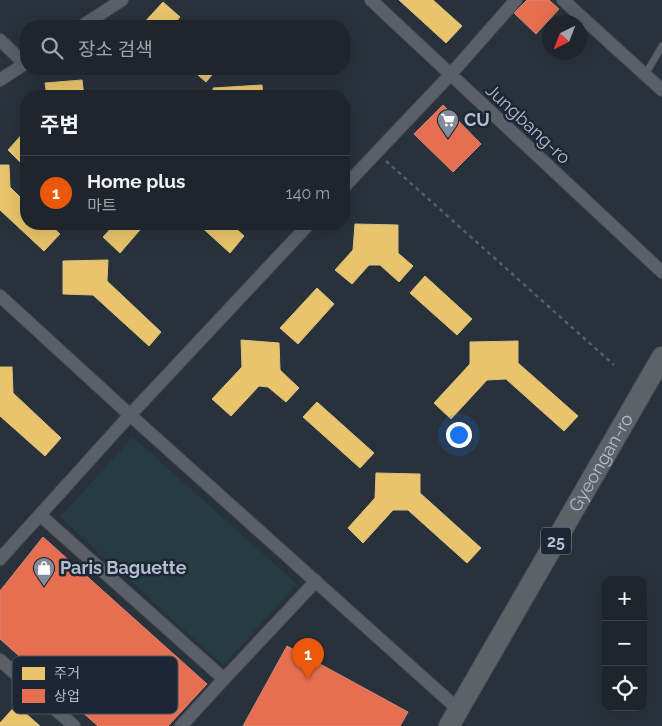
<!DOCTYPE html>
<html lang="ko">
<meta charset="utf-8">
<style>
body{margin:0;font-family:Raleway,"Noto Sans KR",sans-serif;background:#272d34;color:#f1f3f6}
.controls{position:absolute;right:15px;bottom:15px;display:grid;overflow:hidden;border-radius:10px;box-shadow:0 5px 20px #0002}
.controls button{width:45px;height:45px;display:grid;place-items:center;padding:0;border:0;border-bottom:1px solid #3c4248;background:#1f252c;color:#f1f3f6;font:25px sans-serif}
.compass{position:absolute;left:542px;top:15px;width:45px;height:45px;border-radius:50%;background:#1f252c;box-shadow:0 5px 20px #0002;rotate:222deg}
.you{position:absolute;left:458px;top:434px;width:18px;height:18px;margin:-12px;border:4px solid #fff;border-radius:50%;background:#1a73e8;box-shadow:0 0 0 8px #1a73e833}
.badge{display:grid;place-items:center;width:32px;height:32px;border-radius:50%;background:#ea580c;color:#fff;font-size:16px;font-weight:700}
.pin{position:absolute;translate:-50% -41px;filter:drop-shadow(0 1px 2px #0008)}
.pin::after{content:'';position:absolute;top:26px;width:18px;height:15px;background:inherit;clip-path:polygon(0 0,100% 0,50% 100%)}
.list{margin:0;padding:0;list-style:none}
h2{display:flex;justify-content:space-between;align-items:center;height:65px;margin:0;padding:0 20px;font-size:21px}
h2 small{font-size:16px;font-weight:400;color:#a1a5a9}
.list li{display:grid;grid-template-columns:32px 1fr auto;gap:15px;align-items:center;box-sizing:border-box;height:75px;padding:0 20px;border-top:1px solid #3c4248}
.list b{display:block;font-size:19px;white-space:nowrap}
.list p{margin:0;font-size:16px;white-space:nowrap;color:#a1a5a9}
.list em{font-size:16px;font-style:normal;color:#a1a5a9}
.icon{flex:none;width:28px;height:28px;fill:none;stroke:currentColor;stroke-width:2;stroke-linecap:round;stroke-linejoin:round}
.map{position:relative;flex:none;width:662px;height:726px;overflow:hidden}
.search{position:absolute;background:#1f252c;box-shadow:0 5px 20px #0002;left:20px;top:20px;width:330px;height:55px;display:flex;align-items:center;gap:12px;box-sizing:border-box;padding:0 18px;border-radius:20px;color:#a1a5a9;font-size:19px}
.panel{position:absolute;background:#1f252c;box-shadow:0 5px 20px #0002;left:20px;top:90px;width:330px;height:140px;border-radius:20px}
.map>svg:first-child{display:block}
</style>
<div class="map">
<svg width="662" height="726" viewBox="0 0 662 726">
<rect width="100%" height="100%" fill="#29313a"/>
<!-- green -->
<polygon fill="#253d41" points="133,437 297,584 223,665 60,517"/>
<!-- homes -->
<g fill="#e9c46a" stroke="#d9c287">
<polygon points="399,0 433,0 462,26 446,43"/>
<polygon points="163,2 180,17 175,23 178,26 131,26 137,20 142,25"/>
<polygon points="191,69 217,69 206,82"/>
<polygon points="82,80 84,96 47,96 45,83"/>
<polygon points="262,85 263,96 214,96 213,88"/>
<polygon points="26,130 26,164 24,166 8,150"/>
<polygon points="0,165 9,165 10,187 26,203 26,224 49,224 60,234 44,251 0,210"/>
<polygon points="115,224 145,224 120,253 103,237"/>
<polygon points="198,224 231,224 244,236 230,253"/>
<polygon points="355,224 398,225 398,253 413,266 399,282 380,265 369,265 352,284 335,270 353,250"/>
<polygon points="108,260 107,281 161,332 149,346 93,295 63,294 63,261"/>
<polygon points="425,276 472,319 457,335 410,293"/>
<polygon points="317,288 334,304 298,344 280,328"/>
<polygon points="241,340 279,343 280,370 299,388 286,402 268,387 259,386 231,416 212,399 242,367"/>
<polygon points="518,341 518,363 578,416 564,431 506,379 487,380 451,419 434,403 470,364 470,342"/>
<polygon points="0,367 12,367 13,393 61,438 45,456 0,416"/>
<polygon points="317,402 374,453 360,468 303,417"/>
<polygon points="376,473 420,474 420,493 481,548 467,563 408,510 393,510 363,543 348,528 375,498"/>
<polygon points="16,705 40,726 0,726 0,723"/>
</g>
<!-- shops -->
<g fill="#e76f51" stroke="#d78676">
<polygon points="527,0 549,0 559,9 536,34 514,13"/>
<polygon points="443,105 481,144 453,172 414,134"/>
<polygon points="43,537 207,684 168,726 98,726 0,639 0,591"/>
<polygon points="287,646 408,712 400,726 243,726"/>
</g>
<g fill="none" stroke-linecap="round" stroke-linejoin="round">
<!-- service casing -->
<g stroke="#484d54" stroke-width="8">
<polyline id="service" points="645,75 662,46"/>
</g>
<!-- minor casing -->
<g stroke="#484d54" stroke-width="14">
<g id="minor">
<polyline points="371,0 662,272"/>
<polyline points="563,0 662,90"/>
<polyline points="82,26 122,0"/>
<polyline points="0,40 25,64"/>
<polyline points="0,80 26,63"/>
<polyline points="344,187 450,75 516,0"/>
<polyline points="0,296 130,415 459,710"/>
<polyline points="40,515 224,679 316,581"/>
<polyline points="0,559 130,415 309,224"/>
<polyline points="0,660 74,726"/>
<polyline points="181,726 224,679"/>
</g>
</g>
<!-- primary casing -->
<g stroke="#474d57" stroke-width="22">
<g id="primary">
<path id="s1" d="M449,726L662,357"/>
</g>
</g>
<!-- path -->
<polyline stroke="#575e65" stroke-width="2.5" stroke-dasharray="4 4" stroke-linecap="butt" points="386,161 614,365"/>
<!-- service -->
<use href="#service" stroke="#5a5f68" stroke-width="6"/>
<!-- minor -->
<use href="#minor" stroke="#5a5f68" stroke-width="12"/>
<!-- primary -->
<use href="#primary" stroke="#5d6269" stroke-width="20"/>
</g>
<!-- icons -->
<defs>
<g id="supermarket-pin" transform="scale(1.125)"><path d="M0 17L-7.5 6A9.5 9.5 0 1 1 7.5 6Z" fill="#838c98" stroke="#1c2736"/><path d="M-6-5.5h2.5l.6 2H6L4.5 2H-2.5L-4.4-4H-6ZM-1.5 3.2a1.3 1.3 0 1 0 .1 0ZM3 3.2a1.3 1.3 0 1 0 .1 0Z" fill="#fff"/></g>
<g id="shop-pin" transform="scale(1.125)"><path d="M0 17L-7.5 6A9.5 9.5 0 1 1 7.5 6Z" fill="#838c98" stroke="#1c2736"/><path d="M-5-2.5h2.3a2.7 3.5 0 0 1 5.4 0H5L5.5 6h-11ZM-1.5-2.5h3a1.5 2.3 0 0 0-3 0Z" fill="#fff"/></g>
</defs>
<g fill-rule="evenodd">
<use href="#supermarket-pin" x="448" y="120"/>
<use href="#shop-pin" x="44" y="568"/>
</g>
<g text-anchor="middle" stroke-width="5" stroke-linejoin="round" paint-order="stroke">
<!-- shield labels -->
<rect fill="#1c2736" stroke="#86909e" stroke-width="1" x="541" y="527.5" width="30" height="27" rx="4"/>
<g font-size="16" font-weight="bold" fill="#b3bdcb">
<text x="556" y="547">25</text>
</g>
<!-- poi labels -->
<g font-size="18" font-weight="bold" fill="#b3bdcb" stroke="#1c2736" text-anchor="start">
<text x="464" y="126">CU</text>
<text x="60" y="574">Paris Baguette</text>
</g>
<!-- street labels -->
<g font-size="18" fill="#b3bdcb" stroke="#1c2736">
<text transform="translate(528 124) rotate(43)" y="6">Jungbang-ro</text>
<text dy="6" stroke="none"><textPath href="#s1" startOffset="304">Gyeongan-ro</textPath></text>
</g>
</g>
<!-- legend -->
<rect x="12" y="656" width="166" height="58" rx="8" fill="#1c2736" stroke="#495463" stroke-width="1"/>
<rect x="22" y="667" width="23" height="13" fill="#e9c46a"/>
<rect x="22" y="689" width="23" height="14" fill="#e76f51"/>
<g font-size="14" fill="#b3bdcb">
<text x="54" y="678">주거</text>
<text x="54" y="701">상업</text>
</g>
</svg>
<div class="controls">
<button>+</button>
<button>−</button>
<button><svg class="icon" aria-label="locate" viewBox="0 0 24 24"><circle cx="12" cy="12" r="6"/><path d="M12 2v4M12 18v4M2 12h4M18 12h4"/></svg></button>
</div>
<svg class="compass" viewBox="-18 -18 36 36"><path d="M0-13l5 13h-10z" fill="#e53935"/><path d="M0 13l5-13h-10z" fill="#a1a5a9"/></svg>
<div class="you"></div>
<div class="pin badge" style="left:308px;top:679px">1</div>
<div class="search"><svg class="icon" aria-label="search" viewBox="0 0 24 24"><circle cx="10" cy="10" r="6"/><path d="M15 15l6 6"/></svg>장소 검색</div>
<section class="panel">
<h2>주변<small></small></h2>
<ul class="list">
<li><span class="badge">1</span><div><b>Home plus</b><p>마트</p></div><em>140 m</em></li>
</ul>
</section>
</div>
